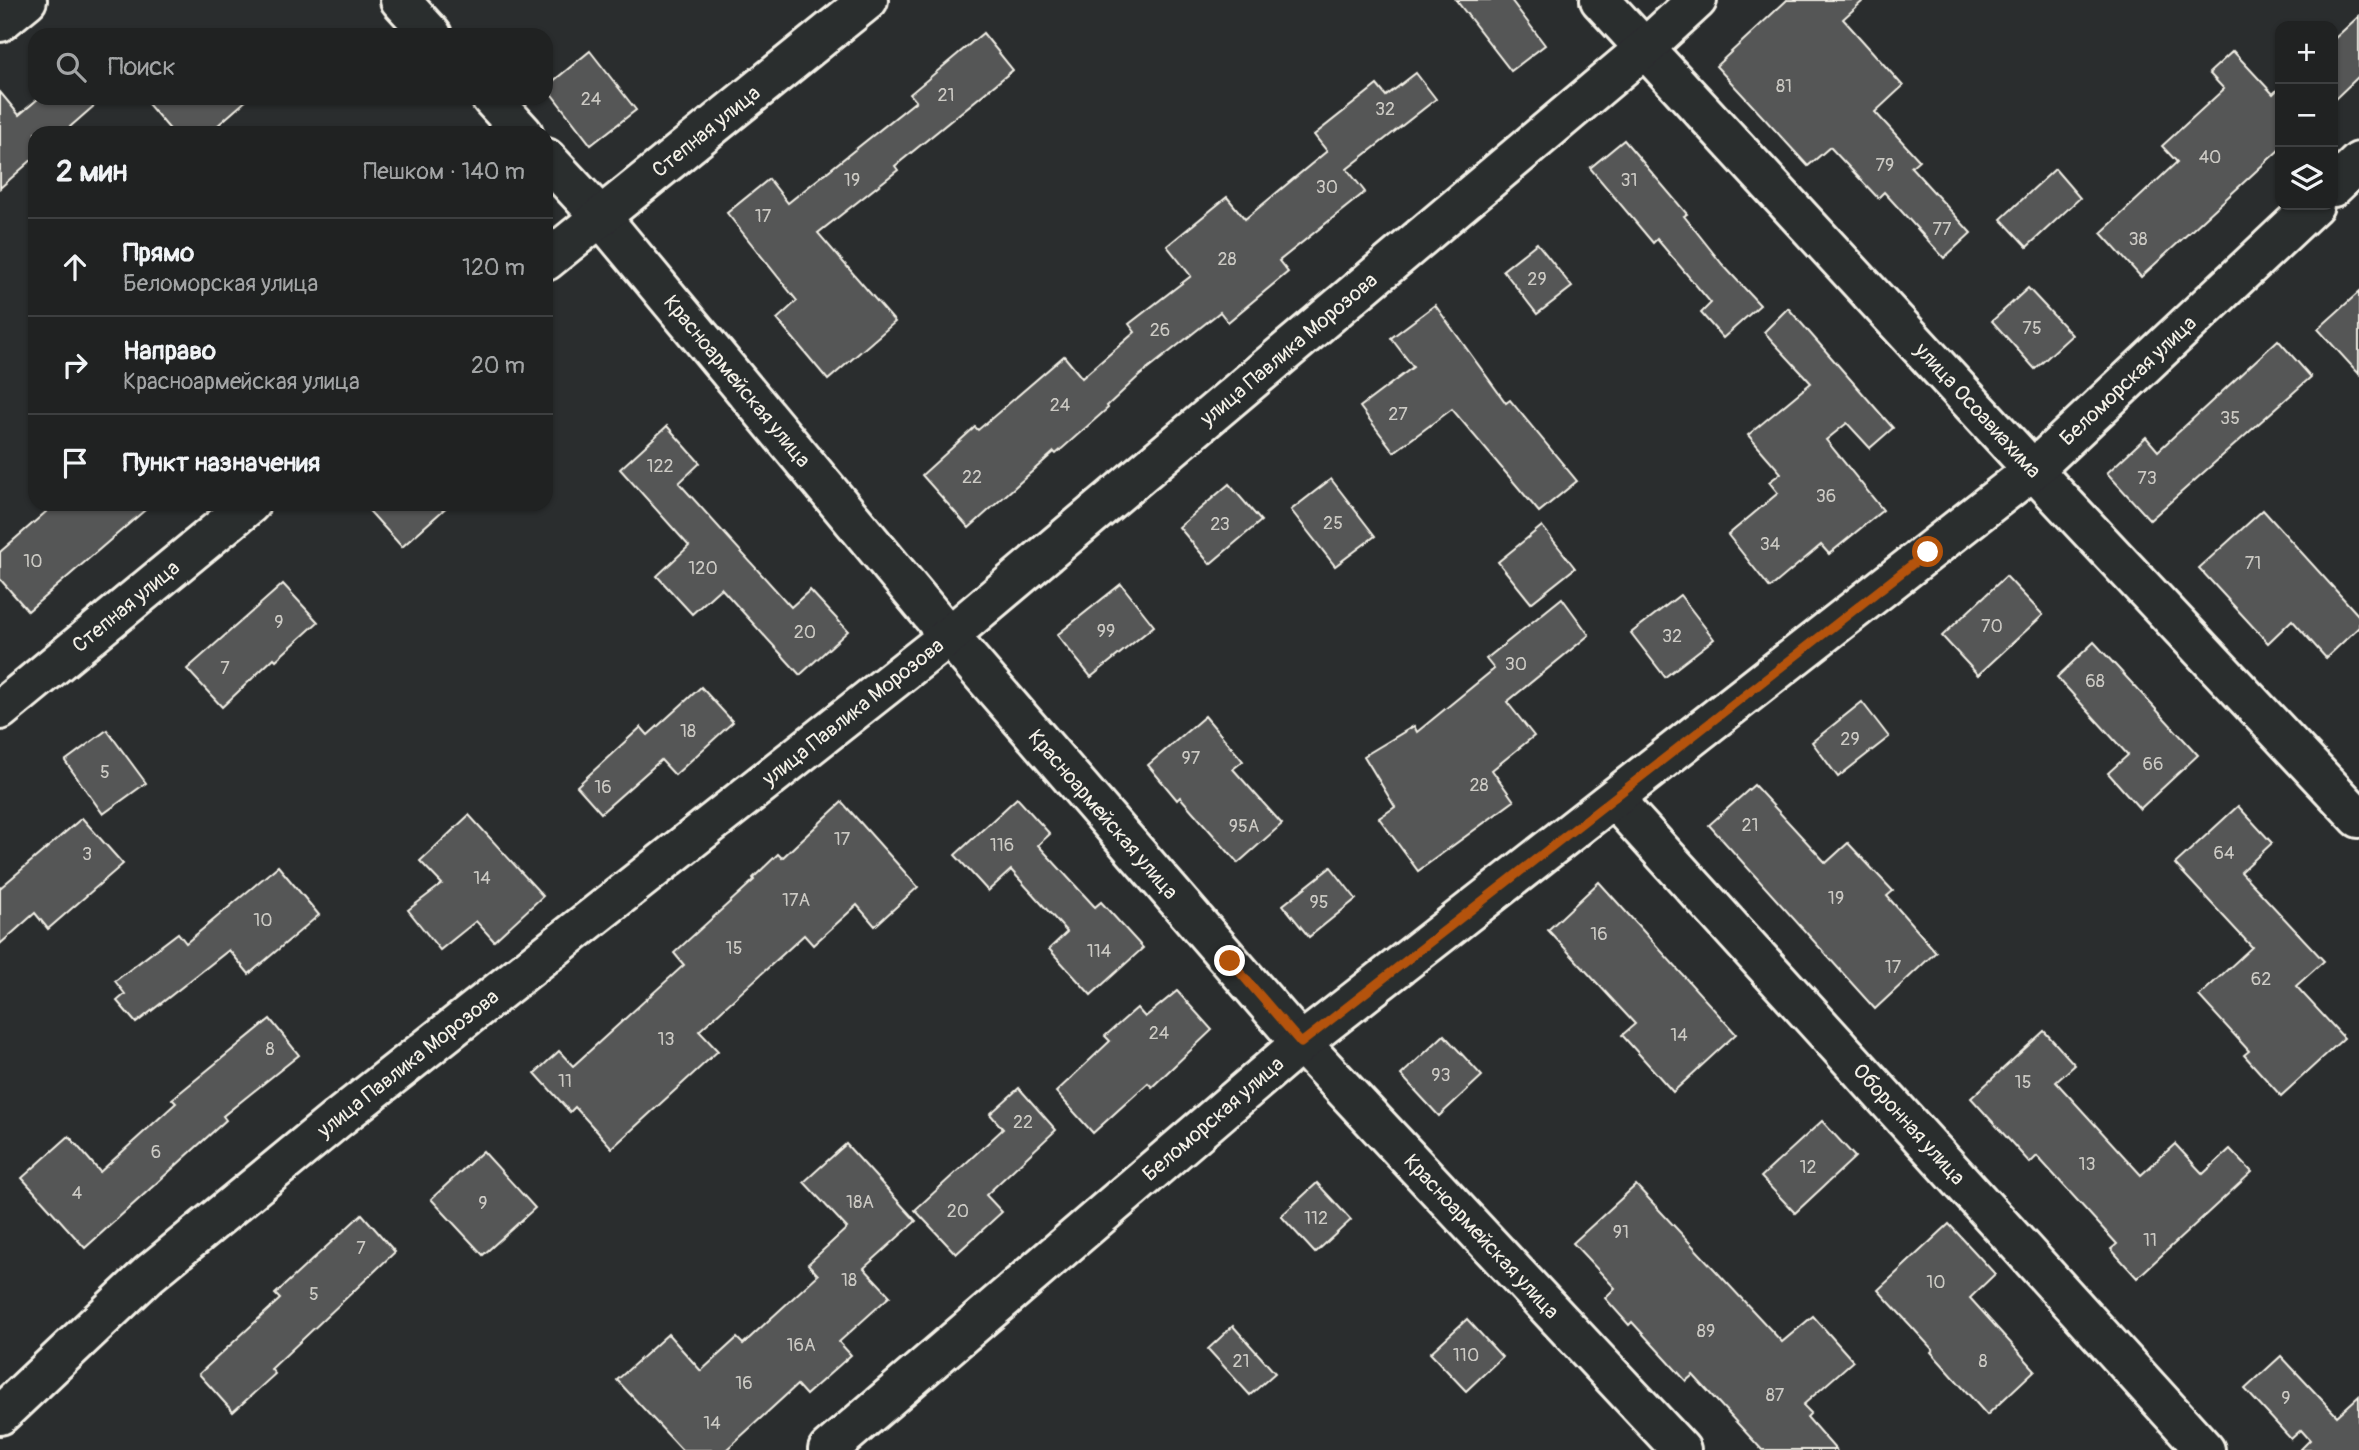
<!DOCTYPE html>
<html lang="ru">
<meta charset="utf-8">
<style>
body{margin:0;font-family:Pangolin,sans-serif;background:#2d2f2f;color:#f1f3f6}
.controls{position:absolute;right:21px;top:21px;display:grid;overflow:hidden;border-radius:14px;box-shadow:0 2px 5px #0004}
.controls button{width:63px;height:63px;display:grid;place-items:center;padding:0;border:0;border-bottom:2px solid #3d3f40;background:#202222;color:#f1f3f6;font:35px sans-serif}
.stop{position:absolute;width:21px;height:21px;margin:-16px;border:5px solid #b45309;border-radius:50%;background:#fff}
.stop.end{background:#b45309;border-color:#fff;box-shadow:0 2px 7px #0008}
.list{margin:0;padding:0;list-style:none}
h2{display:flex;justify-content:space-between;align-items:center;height:91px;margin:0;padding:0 28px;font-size:30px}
h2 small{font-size:23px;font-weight:400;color:#a2a4a5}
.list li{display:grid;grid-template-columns:46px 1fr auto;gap:21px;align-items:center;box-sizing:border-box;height:98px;padding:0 28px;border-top:2px solid #3d3f40}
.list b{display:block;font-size:26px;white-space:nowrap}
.list p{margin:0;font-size:23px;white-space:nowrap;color:#a2a4a5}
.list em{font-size:23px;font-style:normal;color:#a2a4a5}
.icon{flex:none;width:38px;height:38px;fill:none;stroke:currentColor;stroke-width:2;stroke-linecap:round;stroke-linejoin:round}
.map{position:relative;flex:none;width:2359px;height:1450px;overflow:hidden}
.search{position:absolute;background:#202222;box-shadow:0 2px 5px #0004;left:28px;top:28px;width:525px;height:77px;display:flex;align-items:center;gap:18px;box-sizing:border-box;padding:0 24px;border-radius:21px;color:#a2a4a5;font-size:26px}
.panel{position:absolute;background:#202222;box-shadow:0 2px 5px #0004;left:28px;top:126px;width:525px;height:385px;border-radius:21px}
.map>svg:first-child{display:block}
</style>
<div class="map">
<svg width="2359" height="1450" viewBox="0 0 2359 1450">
<rect width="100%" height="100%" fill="#2a2d2e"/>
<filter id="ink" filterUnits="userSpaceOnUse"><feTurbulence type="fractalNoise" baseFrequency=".0143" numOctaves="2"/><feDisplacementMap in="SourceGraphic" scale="14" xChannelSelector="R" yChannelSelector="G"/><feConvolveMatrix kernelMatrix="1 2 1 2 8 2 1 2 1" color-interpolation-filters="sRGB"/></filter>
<g filter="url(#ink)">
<!-- building -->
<g fill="#555756" stroke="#f4f1e8" stroke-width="2">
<polygon points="1456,0 1511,0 1545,45 1511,71"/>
<polygon points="1787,0 1864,0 1843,19 1903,86 1875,112 1919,160 1911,167 1971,233 1944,258 1884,192 1878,198 1830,147 1808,166 1716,66"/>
<polygon points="2359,16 2359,76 2333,101 2333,40"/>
<polygon points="983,33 1013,70 895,166 898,170 818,233 895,322 828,380 777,319 797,301 727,213 769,179 788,203 916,101 910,94"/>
<polygon points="590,51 636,110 591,145 546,87"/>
<polygon points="2233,51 2273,94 2280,87 2280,149 2141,277 2101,233 2177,162 2162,146 2224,89 2209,73"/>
<polygon points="1416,73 1436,99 1347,169 1365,192 1279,261 1288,272 1228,322 1220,312 1139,376 1107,406 1108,408 1056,454 1054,452 969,528 922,475 975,427 978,430 1064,356 1082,378 1135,332 1129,324 1191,276 1167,246 1227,197 1245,219 1327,151 1314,135 1377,85 1386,96"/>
<polygon points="0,92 19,115 39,98 103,98 63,133 35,133 35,157 0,188"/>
<polygon points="143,98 249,98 209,133 173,133"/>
<polygon points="1624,140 1687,214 1684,216 1722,264 1760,305 1723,338 1701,313 1711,303 1657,239 1653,243 1590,168"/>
<polygon points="2055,169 2080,198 2027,247 2001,219"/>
<polygon points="1537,243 1572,287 1537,314 1503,270"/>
<polygon points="2028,288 2072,335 2035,369 1992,321"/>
<polygon points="2359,292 2359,374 2318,329"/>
<polygon points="1435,305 1506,403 1510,400 1577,481 1539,512 1452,409 1394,452 1360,407 1413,367 1391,338"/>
<polygon points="1788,308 1893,428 1870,448 1847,423 1826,440 1883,510 1829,554 1821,545 1770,588 1728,535 1778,493 1769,482 1781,473 1748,435 1811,383 1764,332"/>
<polygon points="2278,340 2311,377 2150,520 2107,473 2146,437 2158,451"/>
<polygon points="667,426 700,463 679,483 791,607 810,590 848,631 800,675 721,588 692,614 657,576 689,546 620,469"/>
<polygon points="1331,479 1375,536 1335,566 1291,510"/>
<polygon points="1229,484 1261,521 1210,564 1179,527"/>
<polygon points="55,504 152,504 28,611 0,579 0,552"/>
<polygon points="363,504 450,504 402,547"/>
<polygon points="2263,510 2359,616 2359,627 2326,658 2292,620 2268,643 2199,568"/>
<polygon points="1542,526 1575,568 1531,603 1498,562"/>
<polygon points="2006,576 2043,615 1978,675 1942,636"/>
<polygon points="283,584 318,622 276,660 274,658 222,707 187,669"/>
<polygon points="1121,584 1154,626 1091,677 1057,635"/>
<polygon points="1680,595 1714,639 1665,677 1631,633"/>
<polygon points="1562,598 1589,635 1507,702 1534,736 1492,770 1514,801 1418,871 1379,818 1395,807 1364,756 1414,726 1417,732 1494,669 1486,659"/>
<polygon points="2094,642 2198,755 2140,809 2108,773 2128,755 2057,677"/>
<polygon points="701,687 733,722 675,775 661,760 601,813 577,786 641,727 648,735"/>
<polygon points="1862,702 1889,737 1838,777 1812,742"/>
<polygon points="1205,716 1243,761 1233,769 1282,824 1238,863 1180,797 1177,800 1148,765"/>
<polygon points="107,730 146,783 103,814 65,761"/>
<polygon points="1754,785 1826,863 1848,843 1893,891 1887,896 1936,952 1875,1009 1709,825"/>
<polygon points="1017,798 1050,834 1038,845 1095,907 1101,902 1143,948 1091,995 1049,949 1067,932 1011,870 988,891 955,855"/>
<polygon points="842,802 918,887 875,926 857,905 813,945 804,935 699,1031 718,1051 612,1148 575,1107 570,1112 535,1073 559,1051 573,1066 684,965 674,953 754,880 753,878 778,854 782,858"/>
<polygon points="2238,806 2272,843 2241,872 2324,961 2296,986 2344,1038 2281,1096 2244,1055 2249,1051 2199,996 2252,947 2175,864"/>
<polygon points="469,815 543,896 494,941 476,921 440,950 408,910 442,884 420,861"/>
<polygon points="82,818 123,864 48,929 35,913 0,944 0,888"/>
<polygon points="278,866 319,915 249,974 229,950 136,1023 117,1001 125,994 115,981 178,933 186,943"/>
<polygon points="1331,867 1356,899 1309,937 1283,905"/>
<polygon points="1599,882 1736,1034 1673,1092 1622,1035 1635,1024 1548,930"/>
<polygon points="1177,991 1212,1030 1152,1087 1148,1083 1093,1133 1056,1092 1110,1041 1105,1036 1137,1008 1145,1017"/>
<polygon points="270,1019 299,1055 223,1116 226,1120 85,1248 22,1178 69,1136 100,1172 176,1103 172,1099"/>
<polygon points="2044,1031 2075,1065 2056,1082 2141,1175 2175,1144 2203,1174 2230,1149 2252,1172 2137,1278 2111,1249 2117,1244 2037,1156 2030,1163 1971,1098"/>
<polygon points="1444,1035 1482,1076 1439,1116 1401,1075"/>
<polygon points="1019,1088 1056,1130 986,1195 1002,1212 956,1254 915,1210 1003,1129 990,1114"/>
<polygon points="1822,1121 1855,1157 1795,1213 1761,1177"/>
<polygon points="846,1144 916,1221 864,1268 890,1296 839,1342 851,1355 806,1395 797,1385 726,1450 682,1450 617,1380 668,1334 701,1371 737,1338 743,1344 818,1275 808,1264 847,1228 804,1182"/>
<polygon points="483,1151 535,1208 483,1255 431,1199"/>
<polygon points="1317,1183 1351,1220 1315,1253 1281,1216"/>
<polygon points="1636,1185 1782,1342 1813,1316 1853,1361 1803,1405 1811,1413 1807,1417 1836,1450 1762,1450 1693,1375 1686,1381 1632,1322 1629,1325 1605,1298 1615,1288 1573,1243"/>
<polygon points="362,1214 395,1252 271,1369 275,1374 233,1412 199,1374 280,1299 275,1294"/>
<polygon points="1949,1224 1995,1274 1970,1298 2035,1370 1987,1415 1931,1352 1933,1350 1878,1290"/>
<polygon points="1467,1319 1502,1357 1466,1391 1430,1353"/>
<polygon points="1233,1326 1275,1373 1250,1395 1208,1349"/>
<polygon points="2281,1356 2337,1416 2359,1396 2359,1450 2300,1450 2310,1440 2301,1430 2291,1439 2245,1389"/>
</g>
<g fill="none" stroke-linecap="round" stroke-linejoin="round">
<!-- minor casing -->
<g stroke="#f4f1e8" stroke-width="44">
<g id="minor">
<polyline points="400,0 432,35"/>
<path id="s1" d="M1600,0L2033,470L2359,818"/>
<polyline points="0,22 27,0"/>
<polyline points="491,98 523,133"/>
<path id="s2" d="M546,158L600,216L949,636L1301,1043L1681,1450"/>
<polyline points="2333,187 2359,162"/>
<path id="s3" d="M546,261L868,0"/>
<path id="s4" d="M0,710L250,504"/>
<path id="s5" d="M1614,799L2205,1450"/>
<path id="s6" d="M0,1415L149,1274L336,1120L949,636L1644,49L1697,0"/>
<path id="s7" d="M828,1450L1301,1043L2033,470L2314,205"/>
</g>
</g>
<!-- minor -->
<use href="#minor" stroke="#2a2d2e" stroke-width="38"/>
</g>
</g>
<g fill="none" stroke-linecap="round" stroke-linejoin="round" filter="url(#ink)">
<!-- route -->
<polyline stroke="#b45309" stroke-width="9" points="1230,961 1301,1043 1928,552"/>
</g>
<g text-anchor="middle" stroke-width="6" stroke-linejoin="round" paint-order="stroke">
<!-- number labels -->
<g font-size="18" fill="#cccac4">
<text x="1784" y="92">81</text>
<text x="946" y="101">21</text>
<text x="591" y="105">24</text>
<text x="1385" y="115">32</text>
<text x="2210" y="163">40</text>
<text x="1885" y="171">79</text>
<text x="852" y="186">19</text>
<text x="1629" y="186">31</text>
<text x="1327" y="193">30</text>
<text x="763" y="222">17</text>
<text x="1942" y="235">77</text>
<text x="2138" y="245">38</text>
<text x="1227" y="265">28</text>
<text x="1537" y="285">29</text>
<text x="2032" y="334">75</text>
<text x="1160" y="336">26</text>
<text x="1060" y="411">24</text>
<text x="1398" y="420">27</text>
<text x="2230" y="424">35</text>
<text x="660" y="472">122</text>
<text x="972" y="483">22</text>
<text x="2147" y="484">73</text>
<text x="1826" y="502">36</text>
<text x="1333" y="529">25</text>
<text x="1220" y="530">23</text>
<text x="1770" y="550">34</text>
<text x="33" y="567">10</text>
<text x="2253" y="569">71</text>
<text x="703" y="574">120</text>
<text x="279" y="628">9</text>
<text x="1992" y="632">70</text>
<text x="1106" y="637">99</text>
<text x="805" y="638">20</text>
<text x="1672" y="642">32</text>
<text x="1516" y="670">30</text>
<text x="225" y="674">7</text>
<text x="2095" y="687">68</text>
<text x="688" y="737">18</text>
<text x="1850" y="745">29</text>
<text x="1191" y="764">97</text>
<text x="2153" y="770">66</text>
<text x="105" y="778">5</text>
<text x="1479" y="791">28</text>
<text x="603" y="793">16</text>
<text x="1750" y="831">21</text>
<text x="1244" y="832">95А</text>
<text x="842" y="845">17</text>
<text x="1002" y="851">116</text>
<text x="2224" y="859">64</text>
<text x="87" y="860">3</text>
<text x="482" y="884">14</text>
<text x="1836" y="904">19</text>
<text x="796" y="906">17А</text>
<text x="1319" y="908">95</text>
<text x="263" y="926">10</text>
<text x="1599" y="940">16</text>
<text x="734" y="954">15</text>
<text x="1099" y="957">114</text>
<text x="1893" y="973">17</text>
<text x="2261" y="985">62</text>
<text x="1159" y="1039">24</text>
<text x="1679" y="1041">14</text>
<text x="666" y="1045">13</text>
<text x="270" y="1055">8</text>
<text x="1441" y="1081">93</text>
<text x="565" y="1087">11</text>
<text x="2023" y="1088">15</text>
<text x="1023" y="1128">22</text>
<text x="156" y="1158">6</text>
<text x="2087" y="1170">13</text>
<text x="1808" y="1173">12</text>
<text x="77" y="1199">4</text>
<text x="860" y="1208">18А</text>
<text x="483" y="1209">9</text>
<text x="958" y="1217">20</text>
<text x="1316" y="1224">112</text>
<text x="1621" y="1238">91</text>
<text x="2150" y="1246">11</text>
<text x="361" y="1254">7</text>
<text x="849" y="1286">18</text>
<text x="1936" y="1288">10</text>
<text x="314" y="1300">5</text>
<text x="1706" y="1337">89</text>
<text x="801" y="1351">16А</text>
<text x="1466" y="1361">110</text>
<text x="1241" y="1367">21</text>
<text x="1983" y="1367">8</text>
<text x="744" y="1389">16</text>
<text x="1775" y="1401">87</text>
<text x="2286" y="1404">9</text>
<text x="712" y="1429">14</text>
</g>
<!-- street labels -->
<g font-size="21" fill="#f4f1e8" stroke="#2a2d2e">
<text dy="7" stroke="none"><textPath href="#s3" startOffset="206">Степная улица</textPath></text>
<text dy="7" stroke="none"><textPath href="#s6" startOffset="1673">улица Павлика Морозова</textPath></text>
<text dy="7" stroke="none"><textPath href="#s7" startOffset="1684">Беломорская улица</textPath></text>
<text dy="7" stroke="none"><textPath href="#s2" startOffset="294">Красноармейская улица</textPath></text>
<text dy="7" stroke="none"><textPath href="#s1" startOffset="558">улица Осоавиахима</textPath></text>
<text dy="7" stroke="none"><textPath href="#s4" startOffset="163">Степная улица</textPath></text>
<text dy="7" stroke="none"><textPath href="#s6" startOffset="1106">улица Павлика Морозова</textPath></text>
<text dy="7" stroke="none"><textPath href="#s2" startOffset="861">Красноармейская улица</textPath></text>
<text dy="7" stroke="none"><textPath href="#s6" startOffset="539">улица Павлика Морозова</textPath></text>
<text dy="7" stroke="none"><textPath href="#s7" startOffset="508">Беломорская улица</textPath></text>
<text dy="7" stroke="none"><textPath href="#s5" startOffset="439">Оборонная улица</textPath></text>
<text dy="7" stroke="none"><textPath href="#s2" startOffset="1428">Красноармейская улица</textPath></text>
</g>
</g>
</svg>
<div class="controls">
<button>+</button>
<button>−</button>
<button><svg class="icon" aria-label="layers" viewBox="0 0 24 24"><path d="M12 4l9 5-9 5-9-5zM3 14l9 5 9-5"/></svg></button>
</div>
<div class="stop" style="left:1928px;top:552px"></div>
<div class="stop end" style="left:1230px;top:961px"></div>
<div class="search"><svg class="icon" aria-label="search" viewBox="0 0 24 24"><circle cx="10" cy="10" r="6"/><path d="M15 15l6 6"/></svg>Поиск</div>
<section class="panel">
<h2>2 мин<small>Пешком · 140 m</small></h2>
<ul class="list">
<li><svg class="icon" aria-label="ahead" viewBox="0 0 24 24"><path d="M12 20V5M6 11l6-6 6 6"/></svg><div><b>Прямо</b><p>Беломорская улица</p></div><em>120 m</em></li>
<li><svg class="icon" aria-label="right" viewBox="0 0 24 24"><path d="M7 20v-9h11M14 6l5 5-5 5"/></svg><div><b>Направо</b><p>Красноармейская улица</p></div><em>20 m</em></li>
<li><svg class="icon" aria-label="arrive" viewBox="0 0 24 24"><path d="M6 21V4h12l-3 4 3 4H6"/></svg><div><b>Пункт назначения</b></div></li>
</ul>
</section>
</div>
